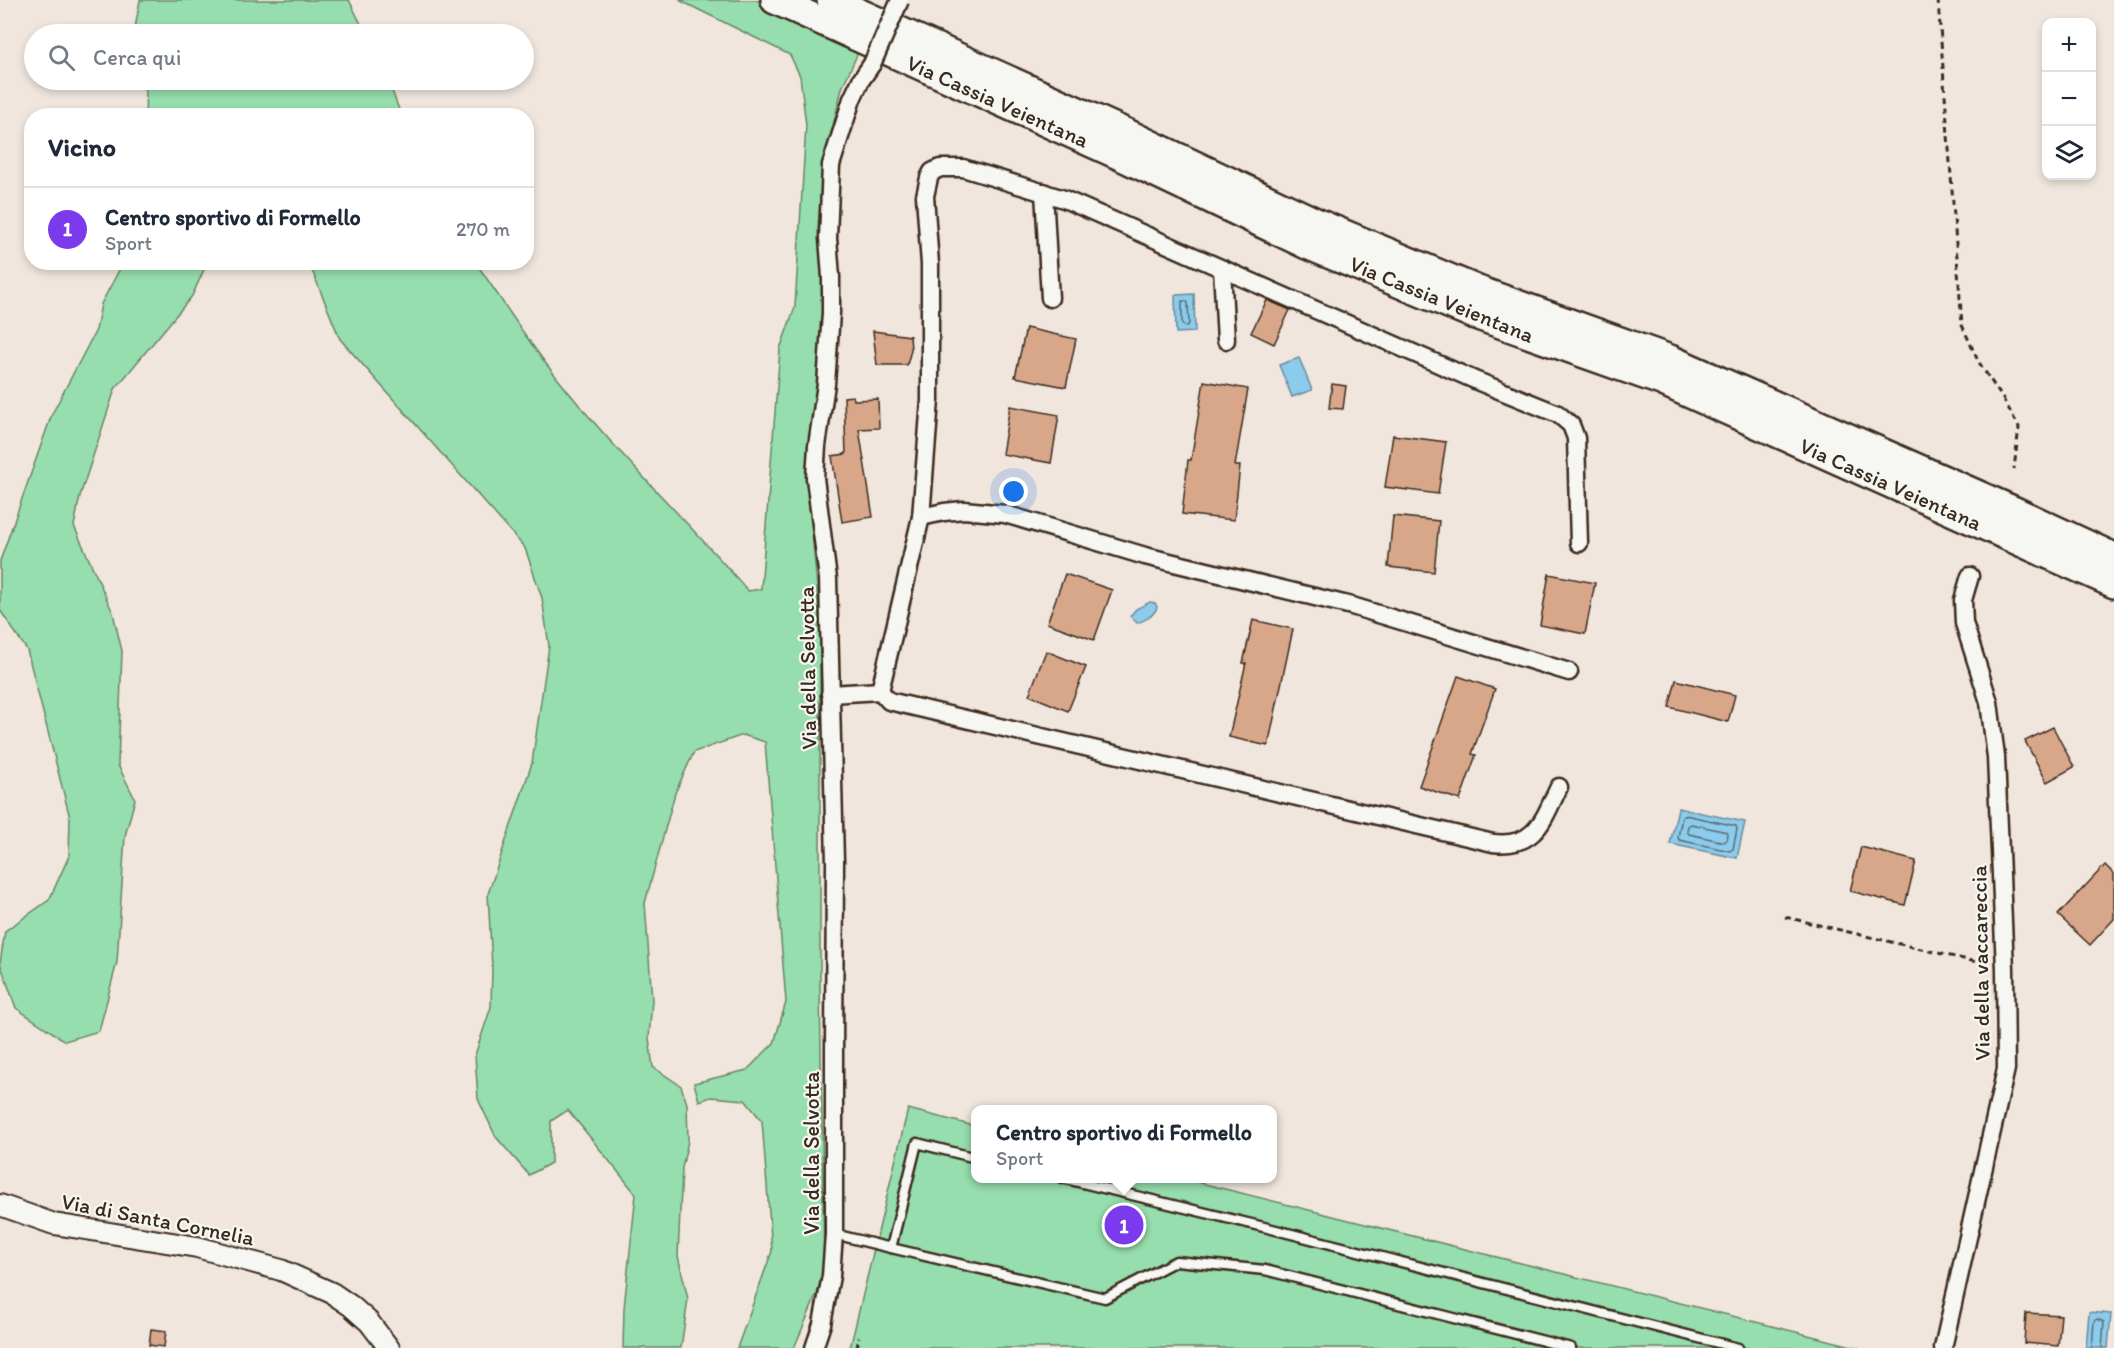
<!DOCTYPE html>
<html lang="it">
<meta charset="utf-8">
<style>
body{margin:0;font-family:Itim,sans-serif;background:#f6f6f7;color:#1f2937}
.controls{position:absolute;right:18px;top:18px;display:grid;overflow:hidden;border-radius:12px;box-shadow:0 3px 9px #0003}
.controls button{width:54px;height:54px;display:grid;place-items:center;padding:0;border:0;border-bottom:2px solid #e0e1e3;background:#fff;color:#1f2937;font:30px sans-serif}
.you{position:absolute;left:1014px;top:492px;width:21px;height:21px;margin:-15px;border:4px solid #fff;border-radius:50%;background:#1a73e8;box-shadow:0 0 0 9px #1a73e833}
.badge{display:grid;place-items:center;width:39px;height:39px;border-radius:50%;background:#7c3aed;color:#fff;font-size:20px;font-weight:700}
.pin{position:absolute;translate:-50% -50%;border:3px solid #fff;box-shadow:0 2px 6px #0006}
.popup{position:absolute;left:971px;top:1105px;width:306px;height:78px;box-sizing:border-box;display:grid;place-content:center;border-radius:12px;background:#fff;filter:drop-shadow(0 2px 4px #0005);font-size:20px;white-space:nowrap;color:#747a83}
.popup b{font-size:22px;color:#1f2937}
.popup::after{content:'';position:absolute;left:50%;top:100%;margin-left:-12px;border:12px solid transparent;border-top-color:#fff}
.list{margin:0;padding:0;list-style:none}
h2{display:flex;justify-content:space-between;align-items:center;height:78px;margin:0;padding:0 24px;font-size:26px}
h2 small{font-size:20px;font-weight:400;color:#747a83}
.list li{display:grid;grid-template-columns:39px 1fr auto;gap:18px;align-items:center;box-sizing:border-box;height:84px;padding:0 24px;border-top:2px solid #e0e1e3}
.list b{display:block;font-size:22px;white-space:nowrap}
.list p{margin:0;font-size:20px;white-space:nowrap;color:#747a83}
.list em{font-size:20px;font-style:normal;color:#747a83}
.icon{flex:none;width:33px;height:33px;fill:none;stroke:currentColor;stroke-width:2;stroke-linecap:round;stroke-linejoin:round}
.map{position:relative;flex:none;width:2114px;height:1348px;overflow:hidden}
.search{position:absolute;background:#fff;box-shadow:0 3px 9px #0003;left:24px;top:24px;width:510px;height:66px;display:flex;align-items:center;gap:15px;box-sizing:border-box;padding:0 21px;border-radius:33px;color:#747a83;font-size:22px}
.panel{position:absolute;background:#fff;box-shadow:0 3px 9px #0003;left:24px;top:108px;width:510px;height:162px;border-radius:24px}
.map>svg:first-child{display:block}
</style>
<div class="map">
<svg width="2114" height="1348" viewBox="0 0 2114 1348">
<rect width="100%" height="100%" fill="#f0e6dd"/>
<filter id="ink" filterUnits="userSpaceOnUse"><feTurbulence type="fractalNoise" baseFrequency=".0167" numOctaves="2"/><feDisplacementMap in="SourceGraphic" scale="12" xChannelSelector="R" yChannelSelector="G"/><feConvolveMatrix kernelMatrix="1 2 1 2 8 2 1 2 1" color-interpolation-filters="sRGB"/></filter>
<g filter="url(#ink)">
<!-- green -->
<g fill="#96dead" stroke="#688466" stroke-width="1.5">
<polygon points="140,0 349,0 366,34 134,34"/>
<path d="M679,0H756L861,46L842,88L823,168L818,227L826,306L823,352L810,441L812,531L820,622V986L824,1267L817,1294L794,1348H737L772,1251L762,1121L745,1100L711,1097L699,1101L694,1083L747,1070L774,1043L786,1002L765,742L743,735L694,752L675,793L645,903L652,1000L649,1038L653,1067L681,1086L687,1104L688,1141L682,1168L678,1256L688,1299L681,1348H623L624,1308L636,1194L568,1110L551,1121V1163L529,1175L496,1137L478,1099L475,1055L491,1007L492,967L488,894L532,763L549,646L542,598L525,548L340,339L309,263H476C502,300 526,339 554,374C614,451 685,518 748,591L761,589L780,349L795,307L806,125L800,76L790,55Z"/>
<polygon points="140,80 388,80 401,115 145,115 146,92"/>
<polygon points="123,263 207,263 192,296 115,389 80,496 74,526 113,613 122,651 118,765 135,799 125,836 117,962 99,1031 65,1041 16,1008 0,963 5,931 49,900 69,856 70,818 27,650 0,610 0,561 52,414 96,330 101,304"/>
<polygon points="908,1109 975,1126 976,1178 1185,1179 1860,1348 850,1348"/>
</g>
<!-- water -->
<g fill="#8bcbec" stroke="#6b8b9a" stroke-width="1.5">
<polygon points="1194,294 1195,332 1176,333 1175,295"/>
<polygon points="1299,358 1312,390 1292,397 1279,365"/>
<path d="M1150,602L1155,603L1157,607C1155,615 1144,621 1137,623L1130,616L1136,609Z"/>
<polygon points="1678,808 1745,822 1737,858 1670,844"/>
<polygon points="2089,1312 2111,1314 2108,1348 2086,1348"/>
</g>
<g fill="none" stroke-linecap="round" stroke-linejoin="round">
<!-- shore -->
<g stroke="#5b6a70" stroke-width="1.5">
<polygon points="1182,301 1186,301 1188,303 1189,324 1186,327 1182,324"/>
<polygon points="1685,815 1736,826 1737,829 1733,849 1730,851 1679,840 1678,837 1682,817"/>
<polygon points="1691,824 1727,832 1728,834 1727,840 1724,842 1689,834 1687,831 1688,826"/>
<polyline points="2092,1348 2094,1321 2097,1319 2104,1322 2102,1348"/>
</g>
</g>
<!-- building -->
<g fill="#d8a78a" stroke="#3b2a1e" stroke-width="1.5">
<polygon points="1267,300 1290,310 1274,344 1251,333"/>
<polygon points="1026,328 1076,339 1066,387 1015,377"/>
<polygon points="873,331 910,336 911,350 907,365 877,365"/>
<polygon points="1204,381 1248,389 1235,466 1240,466 1234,520 1182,514 1188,460 1191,460"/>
<polygon points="1332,384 1346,386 1343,409 1329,408"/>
<polygon points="853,396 854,400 878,399 879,428 859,429 873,517 842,522 832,456 846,454 844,397"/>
<polygon points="1010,406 1059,415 1051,463 1002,454"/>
<polygon points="1393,435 1446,442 1438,494 1385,487"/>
<polygon points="1393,516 1439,521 1434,572 1388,567"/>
<polygon points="1065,574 1112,590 1094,640 1047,623"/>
<polygon points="1549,574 1595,583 1585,634 1540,625"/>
<polygon points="1253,620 1293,629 1268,746 1229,737 1246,663 1243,663"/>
<polygon points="1046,651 1086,667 1068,711 1029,695"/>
<polygon points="1458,676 1495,689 1472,754 1476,755 1460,800 1419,786"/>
<polygon points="1676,680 1735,695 1728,722 1669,707"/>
<polygon points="2053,727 2074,767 2047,782 2025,741"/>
<polygon points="1861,847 1916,861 1905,905 1850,891"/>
<polygon points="2105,865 2114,874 2114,919 2090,945 2058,915"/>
<polygon points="2026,1313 2061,1315 2058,1346 2024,1343"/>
<polygon points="151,1329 166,1331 164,1347 149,1345"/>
</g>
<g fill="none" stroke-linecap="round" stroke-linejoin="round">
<!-- service casing -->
<g stroke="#3b2a1e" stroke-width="13">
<g id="service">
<polyline points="1062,1178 1272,1229 1738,1348"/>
<polyline points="834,1234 891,1248 917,1143 976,1158"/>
<polyline points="891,1248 1105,1298 1176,1261 1265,1270 1571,1348"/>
</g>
</g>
<!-- minor casing -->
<g stroke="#3b2a1e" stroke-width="21">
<g id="minor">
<polyline points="1044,192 1050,298"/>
<polyline points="1222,269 1226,340"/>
<polyline points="921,517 944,512 964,510 1005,514 1145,556 1352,606 1569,672"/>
<polyline points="880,691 921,517 930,400 930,264 925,196 929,178 932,172 940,168 963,168 1064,199 1477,381 1558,414 1571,425 1576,438 1579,543"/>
<path d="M830,694L880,691L889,701L1493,843C1536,848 1543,820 1559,787"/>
<polyline points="814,1348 822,1324 831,1276 834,1234 834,1055 835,862 828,579 815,478 817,446 826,384 831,313 831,277 828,238 831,165 852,99 861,80 872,64"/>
<polyline points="1943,1348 2006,1069 2005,969 1996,757 1989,702 1964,623 1963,600 1970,576"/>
</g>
</g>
<!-- tertiary casing -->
<g stroke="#3b2a1e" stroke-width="24">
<polyline id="tertiary" points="0,1205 54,1224 197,1247 281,1270 332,1293 351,1306 369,1322 389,1348"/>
</g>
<!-- trunk casing -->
<g stroke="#3b2a1e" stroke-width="32">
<g id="trunk">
<polyline points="775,0 1118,155 1307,245 1475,315 1661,381 2114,584"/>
<polyline points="831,0 1127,133 1318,223 1478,290 1670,359 2015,511 2114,557"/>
</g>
</g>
<!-- path -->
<g stroke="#3b2a1e" stroke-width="3" stroke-dasharray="6 4.5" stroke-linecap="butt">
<polyline points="1938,0 1962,325 1978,361 2003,399 2019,427 2014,469"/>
<polyline points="1785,917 1989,965"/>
<polyline points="857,1348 859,1337"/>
</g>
<!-- service -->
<use href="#service" stroke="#f6f6f2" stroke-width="8"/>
<!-- minor -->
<use href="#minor" stroke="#f6f6f2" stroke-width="16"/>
<!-- tertiary -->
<use href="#tertiary" stroke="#f6f6f2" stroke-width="20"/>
<!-- trunk -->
<use href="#trunk" stroke="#f6f6f2" stroke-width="27"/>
<!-- minor-bridge casing -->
<g stroke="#3b2a1e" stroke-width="21" stroke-linecap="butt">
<polyline id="minor-bridge" points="872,64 900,0"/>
</g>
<!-- minor-bridge -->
<use href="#minor-bridge" stroke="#f6f6f2" stroke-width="16"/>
</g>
</g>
<g text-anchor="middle" stroke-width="4.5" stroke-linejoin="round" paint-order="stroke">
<!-- street labels -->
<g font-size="22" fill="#3b2a1e" stroke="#f6f6f2">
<text transform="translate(998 101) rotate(24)" y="8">Via Cassia Veientana</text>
<text transform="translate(1442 299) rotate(22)" y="8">Via Cassia Veientana</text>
<text transform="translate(1891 484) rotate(24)" y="8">Via Cassia Veientana</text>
<text transform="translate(807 668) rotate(-91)" y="8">Via della Selvotta</text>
<text transform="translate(1980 963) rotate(-91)" y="8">Via della vaccareccia</text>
<text transform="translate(811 1153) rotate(-90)" y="8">Via della Selvotta</text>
<text transform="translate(158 1219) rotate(11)" y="8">Via di Santa Cornelia</text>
</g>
</g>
</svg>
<div class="controls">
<button>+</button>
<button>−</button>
<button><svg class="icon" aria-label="layers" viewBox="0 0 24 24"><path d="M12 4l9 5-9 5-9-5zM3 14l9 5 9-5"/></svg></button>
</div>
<div class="you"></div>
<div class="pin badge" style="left:1124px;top:1225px">1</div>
<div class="popup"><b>Centro sportivo di Formello</b>Sport</div>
<div class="search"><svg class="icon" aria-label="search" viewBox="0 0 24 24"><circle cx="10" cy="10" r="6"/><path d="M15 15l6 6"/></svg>Cerca qui</div>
<section class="panel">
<h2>Vicino<small></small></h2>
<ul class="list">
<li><span class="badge">1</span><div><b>Centro sportivo di Formello</b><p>Sport</p></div><em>270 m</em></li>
</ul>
</section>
</div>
